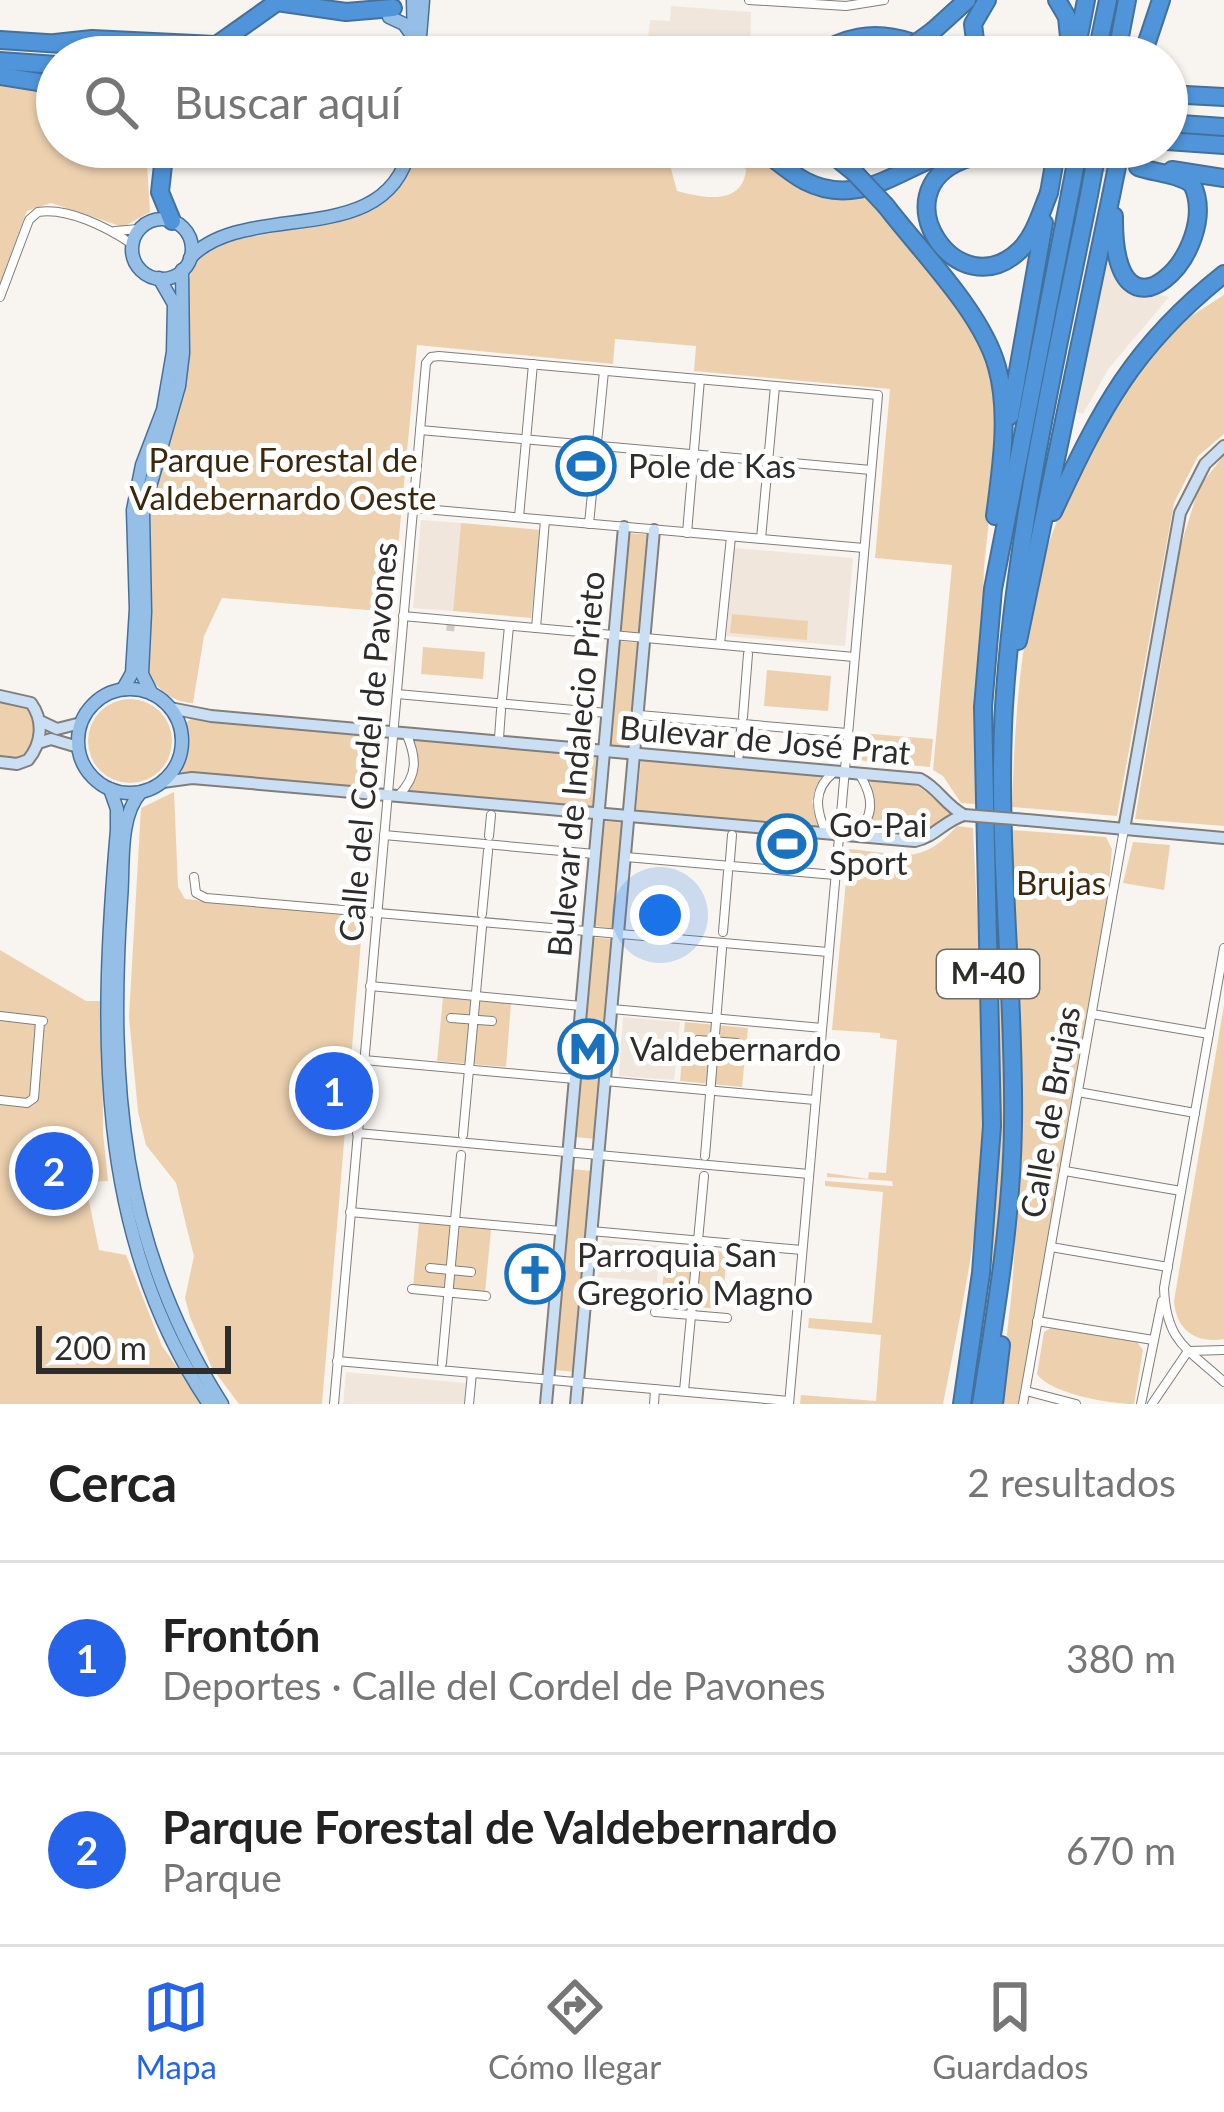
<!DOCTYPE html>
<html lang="es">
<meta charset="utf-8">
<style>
body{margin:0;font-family:Lato,sans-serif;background:#f2f2f2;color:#222}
.scale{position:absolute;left:36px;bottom:30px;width:195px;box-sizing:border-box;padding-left:12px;border:6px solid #2e2d2b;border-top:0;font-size:33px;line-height:42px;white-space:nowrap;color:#2e2d2b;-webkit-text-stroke:9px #fff;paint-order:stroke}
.you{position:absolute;left:660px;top:915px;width:42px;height:42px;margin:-30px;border:9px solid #fff;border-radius:50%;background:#1a73e8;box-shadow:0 0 0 18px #1a73e833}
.badge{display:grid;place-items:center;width:78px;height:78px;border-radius:50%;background:#2563eb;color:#fff;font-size:39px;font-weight:700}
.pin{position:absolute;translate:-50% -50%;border:6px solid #fff;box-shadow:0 3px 12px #0006}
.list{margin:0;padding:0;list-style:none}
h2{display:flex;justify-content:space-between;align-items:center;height:156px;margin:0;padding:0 48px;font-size:51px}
h2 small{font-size:39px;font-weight:400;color:#767676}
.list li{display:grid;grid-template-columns:78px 1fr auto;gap:36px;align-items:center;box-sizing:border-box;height:192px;padding:0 48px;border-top:3px solid #e0e0e0}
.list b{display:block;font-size:45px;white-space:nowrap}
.list p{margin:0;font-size:39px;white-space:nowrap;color:#767676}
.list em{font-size:39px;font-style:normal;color:#767676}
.icon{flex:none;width:66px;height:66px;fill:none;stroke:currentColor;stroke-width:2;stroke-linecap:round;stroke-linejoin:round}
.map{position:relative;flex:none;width:1224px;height:1404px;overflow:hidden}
.search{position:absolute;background:#fff;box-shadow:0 3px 9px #0004;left:36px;right:36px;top:36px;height:132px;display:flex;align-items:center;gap:30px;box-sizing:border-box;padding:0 42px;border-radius:66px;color:#767676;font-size:45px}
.sheet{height:540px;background:#fff}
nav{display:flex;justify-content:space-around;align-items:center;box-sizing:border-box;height:168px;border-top:3px solid #e0e0e0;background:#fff;font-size:33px;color:#767676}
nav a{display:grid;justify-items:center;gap:6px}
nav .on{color:#2563eb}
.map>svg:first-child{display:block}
</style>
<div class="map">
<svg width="1224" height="1404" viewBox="0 0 1224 1404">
<rect width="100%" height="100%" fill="#f8f4ef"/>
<!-- built -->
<g fill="#f0e6dc">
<polygon points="671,6 751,12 750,57 646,57 650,20 670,21"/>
<polygon points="1107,257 1146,292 1169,297 1109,368 1083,414 1077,412"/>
<polygon points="421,520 461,523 453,611 413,608"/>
<polygon points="734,548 853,558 845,646 726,636"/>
<polygon points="623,1017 680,1022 674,1080 619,1076"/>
<polygon points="602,1240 660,1246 657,1282 598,1277"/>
<polygon points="346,1372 466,1383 464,1404 343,1404"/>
</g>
<!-- green -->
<g fill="#edd1af">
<polygon points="0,81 57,88 57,147 146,147 150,212 123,227 51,203 27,211 0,283"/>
<path d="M415,147H656L670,165L677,191C704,198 742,206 746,170L733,150C760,147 771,168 792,179C812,190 845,190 868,194L968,321L994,375L998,434L984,567L976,804L961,803L943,776L933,770L952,565L875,558L890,389L694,371L696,346L615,339L613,364L417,345L392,612L222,598L204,636L193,703C170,702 157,688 146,671L150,621L148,508L185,380L190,325L187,287L195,258L210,245L344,219L372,206Z"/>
<path d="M1224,295V434L1198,456L1174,503L1117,816L1012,807C1017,654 1028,546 1112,413C1126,391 1139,362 1157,344C1176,324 1201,310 1224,295Z"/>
<polygon points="1224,455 1224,826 1135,819 1181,545 1199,487"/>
<polygon points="461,523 541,530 531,618 453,611"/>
<polygon points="629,533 650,535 642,633 620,631"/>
<polygon points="732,614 808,621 807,640 730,633"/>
<polygon points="619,641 641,643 631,745 628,748 609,744"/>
<polygon points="423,647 485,652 483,679 421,674"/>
<polygon points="767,670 831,676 828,711 764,706"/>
<polygon points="0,699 22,702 35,714 32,749 15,760 0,759"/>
<circle cx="130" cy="741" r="42"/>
<polygon points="191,719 368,734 356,761 361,787 183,773 180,769 186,740 184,724"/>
<polygon points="860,733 933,739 930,767 857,760"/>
<polygon points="411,737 596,756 595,805 588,808 409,791 419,765"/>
<polygon points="641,759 824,775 812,801 820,827 636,811"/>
<path d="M870,780C923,784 913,780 951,814L921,836L865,833L875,807Z"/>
<polygon points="174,792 178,887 185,899 363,917 322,1404 239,1404 212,1368 190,1317 185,1298 194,1256 187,1229 176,1183 146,1145 138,1112 129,1017 141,808"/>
<polygon points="603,821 624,823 615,929 594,926"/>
<path d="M957,826L973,828C978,941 987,1055 981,1168C976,1247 958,1326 943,1404H800L801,1395L876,1401L881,1335L808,1328L809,1318L872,1323L883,1192L825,1186V1181L893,1186L892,1181L827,1177V1173L868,1179L869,1172L886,1173L897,1040L880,1038V1033L832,1030L849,849C902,853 919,868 957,826Z"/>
<polygon points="990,829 996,829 1007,1039 1003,1197 976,1404 968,1404 986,1281 998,1108"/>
<polygon points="1011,830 1106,837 1112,849 1105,927 1021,1404 999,1404 1012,1290 1022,1128"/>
<polygon points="1133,842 1170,845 1164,890 1123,883"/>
<polygon points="592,937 613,939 596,1139 574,1137"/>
<polygon points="0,950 86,1001 102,1001 103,1133 108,1181 85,1182 99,1250 126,1255 162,1346 203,1404 0,1404"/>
<polygon points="443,997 511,1003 506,1067 437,1061"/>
<path d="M1224,1005V1339C1196,1344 1176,1330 1174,1301Z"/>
<polygon points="685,1022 748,1028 742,1087 680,1081"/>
<polygon points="572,1169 593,1171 575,1372 554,1370"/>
<polygon points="419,1222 491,1229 485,1293 413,1286"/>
<polygon points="666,1247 727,1252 722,1309 661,1304"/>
<path d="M1051,1328L1137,1342L1143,1350L1134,1404C1110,1404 1051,1394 1037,1374L1044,1332Z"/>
</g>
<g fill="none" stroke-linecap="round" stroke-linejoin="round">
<!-- street-tunnel -->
<polyline stroke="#d0ccc8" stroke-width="8" stroke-dasharray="8 4" stroke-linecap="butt" points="450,631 451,624"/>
<!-- highway-tunnel -->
<polyline stroke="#d0ccc8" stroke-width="16" stroke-dasharray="16 8" stroke-linecap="butt" points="1047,157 1126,166"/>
<!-- street casing -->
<g stroke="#827e7a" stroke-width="10">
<g id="street">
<polyline points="749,0 846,6 884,0"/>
<polyline points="115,231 139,229"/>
<path d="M0,297L29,220L38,212C68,207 108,228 132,244"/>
<polyline points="420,430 871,470"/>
<polyline points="413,508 864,548"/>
<polyline points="519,517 533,364"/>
<polyline points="589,524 604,371"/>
<polyline points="687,533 700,379"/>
<polyline points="761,539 775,386"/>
<polyline points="403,616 854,657"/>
<polyline points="536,628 545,520"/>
<polyline points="720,644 731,537"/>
<polyline points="397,694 607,713"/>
<polyline points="502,699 509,626"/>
<polyline points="639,715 847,733"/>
<polyline points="743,717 748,654"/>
<polyline points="499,738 501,710"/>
<polyline points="739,755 741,730"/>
<path d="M371,792C358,770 359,749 379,732"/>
<path d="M399,795C418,775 417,758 406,733"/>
<path d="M827,834C816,812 812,790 833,773"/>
<polyline points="384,835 595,854"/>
<path d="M854,835C875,817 874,798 860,775"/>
<polyline points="489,836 491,815"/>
<polyline points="626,857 835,875"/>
<polyline points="730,860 732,835"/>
<polyline points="194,877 196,893 206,898 828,952"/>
<polyline points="482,914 488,851"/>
<polyline points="723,932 728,872"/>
<path d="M1224,948L1164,1288C1166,1342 1187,1348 1224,1382"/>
<polyline points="370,986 581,1006"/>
<polyline points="612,1009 822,1028"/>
<polyline points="1092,1014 1209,1034"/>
<polyline points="0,1016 43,1021"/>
<polyline points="451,1018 492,1021"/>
<polyline points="698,1040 737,1043"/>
<polyline points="364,1060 575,1079"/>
<polyline points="605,1081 815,1100"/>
<polyline points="1078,1092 1195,1113"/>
<polyline points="0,1100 27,1103 34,1098 40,1022"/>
<polyline points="357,1133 809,1174"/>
<polyline points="463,1135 482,927"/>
<polyline points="705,1156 722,949"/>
<polyline points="1065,1171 1181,1191"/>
<polyline points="350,1212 561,1231"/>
<polyline points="591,1231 802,1250"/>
<polyline points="1051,1247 1168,1267"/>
<polyline points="430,1268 471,1272"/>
<polyline points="412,1289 486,1296"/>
<polyline points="655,1312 727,1318"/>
<polyline points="1037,1321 1153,1340"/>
<polyline points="1189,1351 1224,1350"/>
<polyline points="337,1361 789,1401"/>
<polyline points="442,1363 461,1155"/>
<polyline points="684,1391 704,1176"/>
<polyline points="1026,1391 1076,1404"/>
<polyline points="334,1404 426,363 431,357 439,356 878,395 789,1404"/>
<polyline points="469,1404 472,1373"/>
<polyline points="654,1404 655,1389"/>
<polyline points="1023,1404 1124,829"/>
<polyline points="1141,1404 1162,1301"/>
<polyline points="1152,1404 1188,1351"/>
</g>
</g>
<!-- secondary casing -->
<g stroke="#827e7a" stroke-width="14">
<g id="secondary">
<path d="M0,696L31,703C44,721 42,743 28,760L17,764L0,762"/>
<path d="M170,708L211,716L920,779C938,788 945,805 964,815"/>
<polyline points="40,721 57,729 81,723"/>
<polyline points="38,743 51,739 78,747"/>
<path d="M163,782L192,778L915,841C935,837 944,821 964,815"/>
<polyline points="1027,820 1224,838"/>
<polyline points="1124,829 1180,513 1205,464 1224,446"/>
<polyline points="546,1404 624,527"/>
<polyline points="576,1404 654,530"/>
</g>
</g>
<!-- primary casing -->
<g stroke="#44719c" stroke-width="15">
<g id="primary">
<polyline points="413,0 414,40"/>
<polyline points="389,17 404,24 411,34"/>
<polyline points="419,49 423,0"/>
<circle cx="162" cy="249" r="30"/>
<path d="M190,258C245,198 388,253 410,147"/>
<polyline points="123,689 132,673 136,609 133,510 142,465 163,410 173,352 174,304 159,278"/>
<circle cx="130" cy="741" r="52"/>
<polyline points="152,694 142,674 145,612 143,511 179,386 183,353 182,270"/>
<path d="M110,789L117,809V830C100,1026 93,1234 209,1404"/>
<path d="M141,792C118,817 124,866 121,899C109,1083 120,1244 222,1404"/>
</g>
</g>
<!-- highway casing -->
<g stroke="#44719c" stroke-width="20">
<g id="highway">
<polyline points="1057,0 1067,17 1071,57"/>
<polyline points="934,30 967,0"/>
<polyline points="0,40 62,44"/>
<polyline points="55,43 92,39 466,57"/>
<polyline points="218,44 277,2 346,12 393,8"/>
<polyline points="1077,46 1086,0"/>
<polyline points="920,47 933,57"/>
<polyline points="153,52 218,57"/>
<path d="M811,57C844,38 872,29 910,42"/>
<polyline points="977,57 973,24 987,0"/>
<polyline points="1096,57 1108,0"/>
<polyline points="1116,57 1127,0"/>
<polyline points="1142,57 1161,0"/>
<polyline points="0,61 57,65"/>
<polyline points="0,76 57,85"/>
<polyline points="1167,94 1224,97"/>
<polyline points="1167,123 1224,127"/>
<polyline points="1167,141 1224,145"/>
<polyline points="165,147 160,192 172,221"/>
<path d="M758,147C774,158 788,172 805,181C869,214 913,151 975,148"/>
<polyline points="823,147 855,173"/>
<path d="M1047,157C1021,157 987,151 963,160C879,192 958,310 1020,250C1035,235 1041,212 1049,193"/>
<polyline points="1172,170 1224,178"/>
<path d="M886,206C921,252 982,312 997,367C1010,413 1001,470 995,516"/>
<path d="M1114,216C1112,363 1224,249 1192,184C1176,173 1155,173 1138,167"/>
<polyline points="1010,416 1044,223"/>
<path d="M1053,512C1101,409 1133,346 1224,274"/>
<polyline points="1018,641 1111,196"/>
<polyline points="962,1404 981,1273 992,1126 983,707 993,589 1070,194"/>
<path d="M981,1404C996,1311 1012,1218 1013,1124C1015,985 996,845 1004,706C1015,533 1055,364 1089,195"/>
<polyline points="994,1404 1001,1345"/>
</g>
</g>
<!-- street -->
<use href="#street" stroke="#fff" stroke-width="8"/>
<!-- secondary -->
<use href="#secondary" stroke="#cadff4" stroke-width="10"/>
<!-- primary -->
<use href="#primary" stroke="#96bfe8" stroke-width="12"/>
<!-- highway -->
<use href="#highway" stroke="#5095d9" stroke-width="16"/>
<!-- secondary-bridge casing -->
<g stroke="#827e7a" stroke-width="14" stroke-linecap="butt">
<polyline id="secondary-bridge" points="964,815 1027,820"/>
</g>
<!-- highway-bridge casing -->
<g stroke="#44719c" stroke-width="20" stroke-linecap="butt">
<g id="highway-bridge">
<polyline points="897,57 934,30"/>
<polyline points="855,173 886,206"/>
<polyline points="1049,193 1057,147"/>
<polyline points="1070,194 1079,147"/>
<polyline points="1089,195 1098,147"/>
<polyline points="1111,196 1121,147"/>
</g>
</g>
<!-- secondary-bridge -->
<use href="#secondary-bridge" stroke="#cadff4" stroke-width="10"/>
<!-- highway-bridge -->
<use href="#highway-bridge" stroke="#5095d9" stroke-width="16"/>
</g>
<!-- icons -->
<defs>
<g id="stadium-ring" transform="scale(3)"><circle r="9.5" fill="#fff" stroke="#1872bf" stroke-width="1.5"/><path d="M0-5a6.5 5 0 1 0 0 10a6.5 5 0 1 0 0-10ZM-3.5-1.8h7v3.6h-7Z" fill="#1872bf"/></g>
<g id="metro-ring" transform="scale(3)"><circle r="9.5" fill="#fff" stroke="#1872bf" stroke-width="1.5"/><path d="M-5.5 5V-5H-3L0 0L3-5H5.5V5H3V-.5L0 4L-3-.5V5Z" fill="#1872bf"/></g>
<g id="church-ring" transform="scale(3)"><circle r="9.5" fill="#fff" stroke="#1872bf" stroke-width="1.5"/><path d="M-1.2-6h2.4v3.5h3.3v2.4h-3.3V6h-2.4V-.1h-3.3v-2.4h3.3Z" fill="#1872bf"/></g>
</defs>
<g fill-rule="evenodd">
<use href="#stadium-ring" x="586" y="466"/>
<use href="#stadium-ring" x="787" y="844"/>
<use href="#metro-ring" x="588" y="1049"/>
<use href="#church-ring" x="535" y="1274"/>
</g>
<g text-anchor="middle" stroke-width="10" stroke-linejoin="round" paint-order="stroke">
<!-- shield labels -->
<rect fill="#fff" stroke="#6d6c6b" stroke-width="3" x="937" y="950" width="102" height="48" rx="9"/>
<g font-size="30" font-weight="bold" fill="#2e2d2b">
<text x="988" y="984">M-40</text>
</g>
<!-- park labels -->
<g font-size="33" fill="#3c280c" stroke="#fff">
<text x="283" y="472">Parque Forestal de<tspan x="283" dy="38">Valdebernardo Oeste</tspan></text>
<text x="1061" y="895">Brujas</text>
</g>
<!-- poi labels -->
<g font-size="33" fill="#2e2d2b" stroke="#fff" text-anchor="start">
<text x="628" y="478">Pole de Kas</text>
<text x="829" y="837">Go-Pai<tspan x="829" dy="38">Sport</tspan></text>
<text x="630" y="1061">Valdebernardo</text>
<text x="577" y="1267">Parroquia San<tspan x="577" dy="38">Gregorio Magno</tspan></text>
</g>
<!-- street labels -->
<g font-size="33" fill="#2e2d2b" stroke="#fff">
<text transform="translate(765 740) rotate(5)" y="12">Bulevar de José Prat</text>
<text transform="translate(368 742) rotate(-85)" y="12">Calle del Cordel de Pavones</text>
<text transform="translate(576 764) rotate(-85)" y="12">Bulevar de Indalecio Prieto</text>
<text transform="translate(1050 1112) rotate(-80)" y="12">Calle de Brujas</text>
</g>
</g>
</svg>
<div class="scale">200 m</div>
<div class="you"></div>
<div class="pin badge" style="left:334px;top:1091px">1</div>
<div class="pin badge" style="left:54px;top:1171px">2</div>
<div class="search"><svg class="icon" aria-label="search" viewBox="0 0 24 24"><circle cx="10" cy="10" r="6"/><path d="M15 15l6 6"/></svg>Buscar aquí</div>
</div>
<section class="sheet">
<h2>Cerca<small>2 resultados</small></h2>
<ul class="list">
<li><span class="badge">1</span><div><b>Frontón</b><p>Deportes · Calle del Cordel de Pavones</p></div><em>380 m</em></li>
<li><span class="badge">2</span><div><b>Parque Forestal de Valdebernardo</b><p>Parque</p></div><em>670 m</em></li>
</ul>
</section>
<nav>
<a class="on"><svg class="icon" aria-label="map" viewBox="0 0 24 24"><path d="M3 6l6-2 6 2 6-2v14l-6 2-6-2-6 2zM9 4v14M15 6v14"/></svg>Mapa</a>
<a><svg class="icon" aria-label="directions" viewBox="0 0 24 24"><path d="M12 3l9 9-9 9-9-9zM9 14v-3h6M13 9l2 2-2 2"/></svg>Cómo llegar</a>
<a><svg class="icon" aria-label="saved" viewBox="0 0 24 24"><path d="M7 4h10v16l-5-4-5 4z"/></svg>Guardados</a>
</nav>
